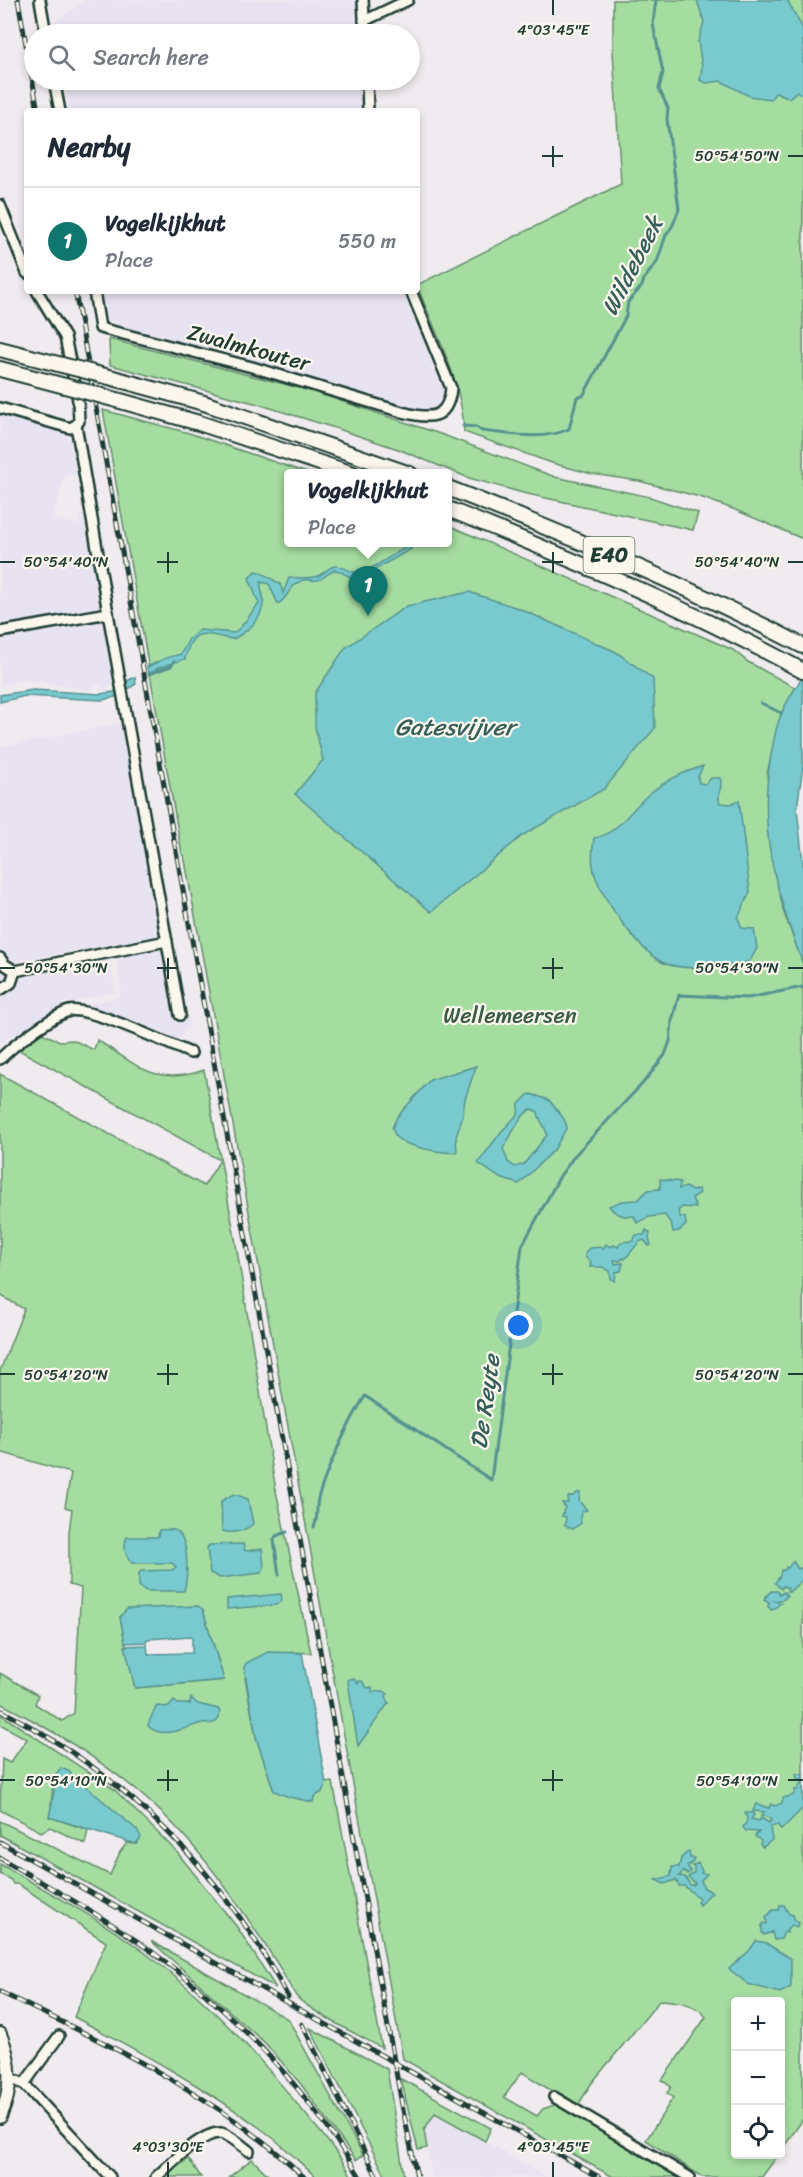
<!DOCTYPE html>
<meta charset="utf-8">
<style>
body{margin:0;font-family:Sriracha,sans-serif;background:#f2f2f3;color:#1f2937}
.controls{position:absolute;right:18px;bottom:18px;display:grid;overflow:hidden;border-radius:6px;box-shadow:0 3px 9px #0003}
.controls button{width:54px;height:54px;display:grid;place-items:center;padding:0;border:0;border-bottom:2px solid #e0e1e3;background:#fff;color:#1f2937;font:30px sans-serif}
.you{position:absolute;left:519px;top:1326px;width:21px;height:21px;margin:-15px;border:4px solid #fff;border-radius:50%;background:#1a73e8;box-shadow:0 0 0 9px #1a73e833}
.badge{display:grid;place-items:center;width:39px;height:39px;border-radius:50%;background:#0f766e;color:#fff;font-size:20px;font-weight:700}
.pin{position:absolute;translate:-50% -50px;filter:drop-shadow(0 2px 3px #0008)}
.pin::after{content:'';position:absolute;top:32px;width:21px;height:18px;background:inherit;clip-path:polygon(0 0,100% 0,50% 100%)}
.popup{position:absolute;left:284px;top:469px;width:168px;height:78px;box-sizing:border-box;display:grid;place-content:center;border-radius:6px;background:#fff;filter:drop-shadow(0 2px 4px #0005);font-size:20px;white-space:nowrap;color:#747a83}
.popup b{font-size:22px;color:#1f2937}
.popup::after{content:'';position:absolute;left:50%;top:100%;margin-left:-12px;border:12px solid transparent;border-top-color:#fff}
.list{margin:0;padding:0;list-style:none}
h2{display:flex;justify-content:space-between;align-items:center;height:78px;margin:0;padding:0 24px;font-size:26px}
h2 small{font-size:20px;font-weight:400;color:#747a83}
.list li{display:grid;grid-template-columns:39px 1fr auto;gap:18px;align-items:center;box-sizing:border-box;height:108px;padding:0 24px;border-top:2px solid #e0e1e3}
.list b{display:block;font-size:22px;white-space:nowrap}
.list p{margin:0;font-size:20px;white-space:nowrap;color:#747a83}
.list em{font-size:20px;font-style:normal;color:#747a83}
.icon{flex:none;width:33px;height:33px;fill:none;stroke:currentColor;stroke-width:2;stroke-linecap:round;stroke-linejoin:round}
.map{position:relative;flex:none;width:803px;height:2177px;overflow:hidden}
.search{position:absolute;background:#fff;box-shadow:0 3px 9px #0003;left:24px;top:24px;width:396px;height:66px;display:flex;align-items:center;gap:15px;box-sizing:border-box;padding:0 21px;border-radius:33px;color:#747a83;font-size:22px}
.panel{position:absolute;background:#fff;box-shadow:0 3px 9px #0003;left:24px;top:108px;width:396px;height:186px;border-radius:6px}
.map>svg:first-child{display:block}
</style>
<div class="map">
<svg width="803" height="2177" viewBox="0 0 803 2177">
<rect width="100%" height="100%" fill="#f0ebef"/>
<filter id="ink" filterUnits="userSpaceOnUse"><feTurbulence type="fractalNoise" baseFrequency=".0167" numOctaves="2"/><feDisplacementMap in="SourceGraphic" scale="12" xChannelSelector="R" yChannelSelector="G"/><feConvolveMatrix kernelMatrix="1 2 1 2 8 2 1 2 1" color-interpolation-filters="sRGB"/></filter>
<g filter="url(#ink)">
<!-- built -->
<g fill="#e8e3f1">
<polygon points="86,0 358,0 360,34 57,34 55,22"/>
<polygon points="64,80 362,80 362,111 70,111"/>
<polygon points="100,291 402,291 431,355 446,397 442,406 434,412 424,413 130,330 105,319"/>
<polygon points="0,414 65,435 70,440 77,475 65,474 53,518 78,525 81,515 86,513 114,682 106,691 99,684 89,690 22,679 0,687"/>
<polygon points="121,723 158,930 157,935 153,937 155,949 161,951 163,954 174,1019 187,1017 189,1026 176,1042 82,1006 119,997 121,987 116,956 154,949 152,937 19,961 28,978 42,969 109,957 115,992 79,1000 75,1004 69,1001 0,1043 0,747"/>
<polygon points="435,2112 546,2177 432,2177 424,2130"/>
</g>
<!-- green -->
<g fill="#a5dda1" stroke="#628d6a" stroke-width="1.5" fill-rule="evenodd">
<path d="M613,0H803V539L733,509L700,497L639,481L592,474L552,463L464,432C463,383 434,330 417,285L621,184L613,51Z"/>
<polygon points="109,339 311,391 443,435 555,477 650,497 698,513 693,530 523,493 469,478 398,449 338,429 258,404 110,365"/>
<path d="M103,410L189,433L307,473L288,474V542H448V525L733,650L748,662L796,688L781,714L767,774L783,910L803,964V2119L781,2151L780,2002H736V2154L778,2155L762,2177H702L646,2140L673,2098L667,2093L671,2087L662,2080L706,2017C696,2003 676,2001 660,2000L591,2084L577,2107L522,2072L504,2097L537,2116L543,2109L557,2104L678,2177H613L403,2059L184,855L182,854Z"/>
<path d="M41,1033L60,1041L73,1040L94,1050L97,1040C137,1065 155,1087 204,1070L236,1244L276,1491L311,1653L292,1652L245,1678L256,1737L274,1791L314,1797L322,1792L326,1783L333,1782L382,2048C364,2038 307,2010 296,1996C289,1986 281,1968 273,1957C248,1918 223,1881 193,1846C142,1785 71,1739 0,1703V1673L38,1695L35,1704L62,1721L74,1713L81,1588L69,1585V1532L72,1509L65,1507L71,1473L0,1452V1371L24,1309L0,1295V1074L204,1186L220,1160L17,1049ZM203,1610L224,1680L135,1688L120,1617Z"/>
<polygon points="0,1714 114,1789 176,1851 237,1927 276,1988 0,1835 0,1821 110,1875 120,1852 127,1843 136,1844 83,1784 68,1771 53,1784 50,1817 88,1830 85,1844 50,1827 41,1832 0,1810 2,1759 10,1763 27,1739 0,1724"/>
<path d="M0,1864C50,1893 102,1920 148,1955C205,1998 253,2049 297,2104C316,2127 338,2151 352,2177H316C299,2162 283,2145 264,2131C205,2087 139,2051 74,2017L106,1942L18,1884H13L11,1880L0,1874Z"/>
<polygon points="151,1941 288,2019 363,2155 356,2160 300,2083 265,2043"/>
<polygon points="310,2028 387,2069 404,2177 386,2177"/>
<polygon points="401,2079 491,2128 485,2141 435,2113 424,2130 427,2148 418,2150"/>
<polygon points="188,2158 201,2177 165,2177 188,2159"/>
<polygon points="252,2159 270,2177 229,2177"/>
</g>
<!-- water -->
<g fill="#79cacf" stroke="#559291" stroke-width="1.5" fill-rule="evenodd">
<polygon points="697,0 787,0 803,29 803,96 797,91 789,98 776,92 771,99 749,96 721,81 706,83 700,80 702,67 698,42 704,22"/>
<path d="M411,544V549L360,578C350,580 345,572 335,570C329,572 324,578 318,580C310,582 306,577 299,582C289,587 287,599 278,604L269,584L261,582C260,588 262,591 263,596C266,616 249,631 233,639C207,636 193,623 185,659L158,668L149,675L147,667L166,658L181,654L189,639L200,630L234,633C247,623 248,615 259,604L249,578L256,571C260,571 275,581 280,584L283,593L289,578C297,577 312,579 318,576C325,573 328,567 335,566C346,566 352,575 364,573Z"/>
<polygon points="469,592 518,608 616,652 653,679 655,728 604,789 523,835 431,912 295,794 323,760 315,727 315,693 345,648 407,606"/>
<path d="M803,675V765L797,809L803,863V964C776,893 756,827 772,750C774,739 776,726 781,715C786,701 796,688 803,675Z"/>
<polygon points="135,677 136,684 115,697 102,700 25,696 0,702 0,695 33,690 100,694 114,692 127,681"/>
<path d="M703,766L698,777L699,783L706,784L711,778H720C724,786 716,795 720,803L731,804L739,800L750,892L738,918L742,928L754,929L757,948L750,961C731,968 678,972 660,961C636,946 607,905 596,878C591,865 592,852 594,838C617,835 631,809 649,794C666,780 682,773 703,766Z"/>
<path d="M476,1066L465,1099L462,1119L456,1137L457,1152C444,1154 406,1147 396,1137C395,1135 393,1130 392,1128L397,1117L430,1080Z"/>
<path d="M531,1094L549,1100L564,1119L567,1127L554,1150L519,1184L500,1178L478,1163L501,1132L518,1114L519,1104L528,1095ZM531,1109L538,1112C538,1120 546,1126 547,1135L524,1164L515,1167L508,1162L503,1148C512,1136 518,1117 531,1109Z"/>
<path d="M660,1179L680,1182L679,1189L686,1187L692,1191L698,1189L700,1193L692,1198L696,1208L682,1207L678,1211L680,1217H685L686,1225L679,1231L673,1232L671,1224L665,1215L649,1217L637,1223L634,1216C625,1217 615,1215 609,1206L622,1201L638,1200L648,1190L660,1189Z"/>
<polygon points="646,1230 650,1233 649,1238 651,1245 649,1246 644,1240 639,1242 625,1259 623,1258 620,1261 614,1260 615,1264 623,1263 621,1271 616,1272 615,1281 611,1279 610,1271 602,1267 590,1267 591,1262 585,1257 586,1251 590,1248 601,1247 603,1249 606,1244 610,1247 614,1245 618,1247 621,1242 633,1241 636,1235 644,1235"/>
<polygon points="577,1493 580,1493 579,1501 587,1510 582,1511 580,1519 581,1523 573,1529 565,1526 566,1517 562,1516 565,1507 562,1503 568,1503 568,1497 573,1496"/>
<path d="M234,1494L248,1499L253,1524C245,1531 233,1534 222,1531L221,1501Z"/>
<path d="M159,1530C163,1530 169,1529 174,1530C190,1535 188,1577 184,1591H146L139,1586V1573L141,1571L172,1570L176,1567L172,1563H132C125,1555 123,1546 127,1537H158Z"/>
<polygon points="243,1544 245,1551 262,1549 264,1567 261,1573 220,1578 210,1573 207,1548 209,1545"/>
<polygon points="793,1561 798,1569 803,1567 803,1579 789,1592 787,1591 788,1588 783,1586 781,1589 775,1583 780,1576 781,1570 785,1570 786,1567 788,1568"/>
<polygon points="771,1591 777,1591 780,1594 784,1592 787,1596 784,1599 775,1601 781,1603 772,1610 768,1607 769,1602 764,1599"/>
<polygon points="281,1594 282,1601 276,1605 227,1609 227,1599"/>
<polygon points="198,1606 203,1610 224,1680 135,1688 125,1646 147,1645 148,1654 192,1653 192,1636 147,1639 146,1642 125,1643 120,1617 127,1609"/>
<polygon points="268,1652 302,1653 326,1783 322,1792 314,1797 313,1802 289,1797 274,1791 256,1737 244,1667 246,1663"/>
<polygon points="349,1679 354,1679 358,1684 359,1681 362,1681 367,1688 372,1687 372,1692 384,1691 388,1694 386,1696 389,1704 387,1705 358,1746 348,1681"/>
<path d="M191,1698L198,1704L218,1709L220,1712C219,1716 220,1718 217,1721C212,1726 204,1722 198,1724C184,1729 160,1739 148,1726C148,1723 155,1709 157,1706L169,1707L174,1701L178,1704H190Z"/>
<polygon points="61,1768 68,1771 137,1830 141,1837 136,1844 49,1817 54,1792 54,1776"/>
<path d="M796,1774H803V1808L781,1830L778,1825L770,1827L772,1840L763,1847L760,1845L761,1841L755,1836L759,1832L746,1831L743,1827C748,1821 748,1819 745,1813H753L754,1815L751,1819L759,1821L761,1818L769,1823L771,1820L768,1817L761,1816L764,1812L753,1811L756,1804L769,1808L771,1804L775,1806L782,1803L783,1798L794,1795L795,1790H797L802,1781L801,1779H797Z"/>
<polygon points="689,1851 690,1858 694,1858 692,1863 687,1866 691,1871 687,1874 683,1872 679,1876 685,1877 690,1885 693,1885 695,1883 688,1877 694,1873 694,1867 692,1866 698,1863 702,1871 701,1873 707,1874 701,1880 704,1888 712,1892 699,1905 697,1902 699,1898 684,1886 679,1886 676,1880 664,1884 656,1880 671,1876 672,1867 679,1867 681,1858"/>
<polygon points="780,1905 784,1905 789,1914 793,1915 795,1921 798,1922 797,1927 792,1925 787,1929 787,1933 784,1932 781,1939 774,1940 772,1932 764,1935 762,1932 762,1925 764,1923 767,1924 766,1917 773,1910 779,1910"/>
<polygon points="756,1941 766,1943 791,1959 791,1987 780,1993 748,1984 729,1969 749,1951"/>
</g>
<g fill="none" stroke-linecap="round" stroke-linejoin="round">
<!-- stream -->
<g stroke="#559291" stroke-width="3">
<path d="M463,426L476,427L482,431C511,434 542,441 569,429L577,397L583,396L626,316L628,302L642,286L644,279L657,262L666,235L673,225L679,209L667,119L668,108L659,89L663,72L653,24L656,0"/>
<polyline points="149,674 171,666 174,661"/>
<polyline points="761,703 781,713"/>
<path d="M314,1527C319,1518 315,1506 319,1495C329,1464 348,1424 365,1396L491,1480L522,1246L560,1176L575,1155L643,1083L665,1055L670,1041L672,1021L679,995L748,998L803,987"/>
<polyline points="279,1575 274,1540 276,1536 287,1532"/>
</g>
<!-- minor casing -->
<g stroke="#1f3d34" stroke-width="14">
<g id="minor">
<polyline points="40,0 46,34"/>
<polyline points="363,0 365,34"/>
<polyline points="364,21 408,0"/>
<polyline points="54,80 60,111"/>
<polyline points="367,80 368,111"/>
<polyline points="0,205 27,273"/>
<path d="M94,291L100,328L252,367L402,412C429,419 448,421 451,388L411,291"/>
<polyline points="0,408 70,428 76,425 79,421 78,400 65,337 37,291"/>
<polyline points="108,613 180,1015"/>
<polyline points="0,632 108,613 76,425"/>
<polyline points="0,958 4,964 15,971 167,941"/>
<polyline points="0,990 11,983 15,971"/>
<path d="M0,1059C14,1045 50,1017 69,1011C89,1006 168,1044 191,1053"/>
<polyline points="10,2078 24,2084 110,2177"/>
<polyline points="24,2084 59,2036"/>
<polyline points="554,2097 689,2177"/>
<path d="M156,2177C170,2165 202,2131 221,2133C230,2135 241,2145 249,2151"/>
</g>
</g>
<!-- major casing -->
<g stroke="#1f3d34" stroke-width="16">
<path id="major" d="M0,2034C12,2063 13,2088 0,2117"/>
</g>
<!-- highway casing -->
<g stroke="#1f3d34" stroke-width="18">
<g id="highway">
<polyline points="0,349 62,365"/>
<polyline points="0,369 65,386"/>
<polyline points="113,378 204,403 410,474"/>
<polyline points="117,400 199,423 353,474"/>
<path d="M448,488C568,535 688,586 803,646"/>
<path d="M448,509C568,557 689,609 803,671"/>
</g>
</g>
<!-- minor -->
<use href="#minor" stroke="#fbf7ec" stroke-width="9"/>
<!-- major -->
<use href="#major" stroke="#fbf7ec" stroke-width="12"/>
<!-- highway -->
<use href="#highway" stroke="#fbf7ec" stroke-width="14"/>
<!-- rail casing -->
<g stroke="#1f3d34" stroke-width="5">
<g id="rail">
<polyline points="18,0 38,111"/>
<polyline points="75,291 402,2105 417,2177"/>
<path d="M0,1710C124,1773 224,1873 288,1997"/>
<polyline points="0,1842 599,2177"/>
<path d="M0,1858C51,1888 103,1916 151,1951C234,2012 307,2089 360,2177"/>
<path d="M0,1992C107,2044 216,2093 304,2177"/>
<polyline points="302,2024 377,2177"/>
</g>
</g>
<!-- rail -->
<use href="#rail" stroke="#fbf7ec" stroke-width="3" stroke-dasharray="9" stroke-linecap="butt"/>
<!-- highway-bridge casing -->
<g stroke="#1f3d34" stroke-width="18" stroke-linecap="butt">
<g id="highway-bridge">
<polyline points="62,365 113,378"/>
<polyline points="65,386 117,400"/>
</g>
</g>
<!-- highway-bridge -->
<use href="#highway-bridge" stroke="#fbf7ec" stroke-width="14"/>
</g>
</g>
<!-- ticks -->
<path fill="none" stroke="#1f3d34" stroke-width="2" d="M553,0V15M553,146V167M542,156H563M788,156H803M168,552V573M553,552V573M0,562H15M157,562H178M542,562H563M788,562H803M168,958V979M553,958V979M0,968H15M157,968H178M542,968H563M788,968H803M168,1364V1385M553,1364V1385M0,1374H15M157,1374H178M542,1374H563M788,1374H803M168,1770V1791M553,1770V1791M0,1780H15M157,1780H178M542,1780H563M788,1780H803M168,2162V2177M553,2162V2177"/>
<g text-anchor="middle" stroke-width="4.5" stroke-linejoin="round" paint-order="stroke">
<!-- shield labels -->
<rect fill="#fbf7ec" stroke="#61756b" stroke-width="1.5" x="583.5" y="537" width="51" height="36" rx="4.5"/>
<g font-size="21" font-weight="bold" fill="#1f3d34">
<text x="609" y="562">E40</text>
</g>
<!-- street labels -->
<g font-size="22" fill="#1f3d34" stroke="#fbf7ec">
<text transform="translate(249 347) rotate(15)" y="8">Zwalmkouter</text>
</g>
<!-- park labels -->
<g font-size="22" fill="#3a5d4a" stroke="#fbf7ec">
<text x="510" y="1023">Wellemeersen</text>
</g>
<!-- water labels -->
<g font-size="24" font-style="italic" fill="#36605b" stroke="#fbf7ec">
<text transform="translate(632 266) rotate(-63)" y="8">Wildebeek</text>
<text x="455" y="735">Gatesvijver</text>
<text transform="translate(485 1402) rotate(-82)" y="8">De Reyte</text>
</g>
</g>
<g font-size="15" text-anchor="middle" fill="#1f3d34" stroke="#fbf7ec" stroke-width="4.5" stroke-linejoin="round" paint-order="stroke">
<text x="553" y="35">4°03'45"E</text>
<text x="737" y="161">50°54'50"N</text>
<text x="66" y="567">50°54'40"N</text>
<text x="737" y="567">50°54'40"N</text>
<text x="66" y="973">50°54'30"N</text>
<text x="737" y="973">50°54'30"N</text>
<text x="66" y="1380">50°54'20"N</text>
<text x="737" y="1380">50°54'20"N</text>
<text x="66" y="1786">50°54'10"N</text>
<text x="737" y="1786">50°54'10"N</text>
<text x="168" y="2152">4°03'30"E</text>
<text x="553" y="2152">4°03'45"E</text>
</g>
</svg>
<div class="controls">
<button>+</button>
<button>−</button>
<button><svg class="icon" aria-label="locate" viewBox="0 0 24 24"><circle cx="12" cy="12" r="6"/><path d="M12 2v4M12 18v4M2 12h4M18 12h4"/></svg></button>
</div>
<div class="you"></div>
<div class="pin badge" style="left:368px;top:616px">1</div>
<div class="popup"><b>Vogelkijkhut</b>Place</div>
<div class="search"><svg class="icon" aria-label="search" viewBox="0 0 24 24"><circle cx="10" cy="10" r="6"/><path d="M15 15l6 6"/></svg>Search here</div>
<section class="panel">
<h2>Nearby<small></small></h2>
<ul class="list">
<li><span class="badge">1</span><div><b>Vogelkijkhut</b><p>Place</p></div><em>550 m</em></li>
</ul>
</section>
</div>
